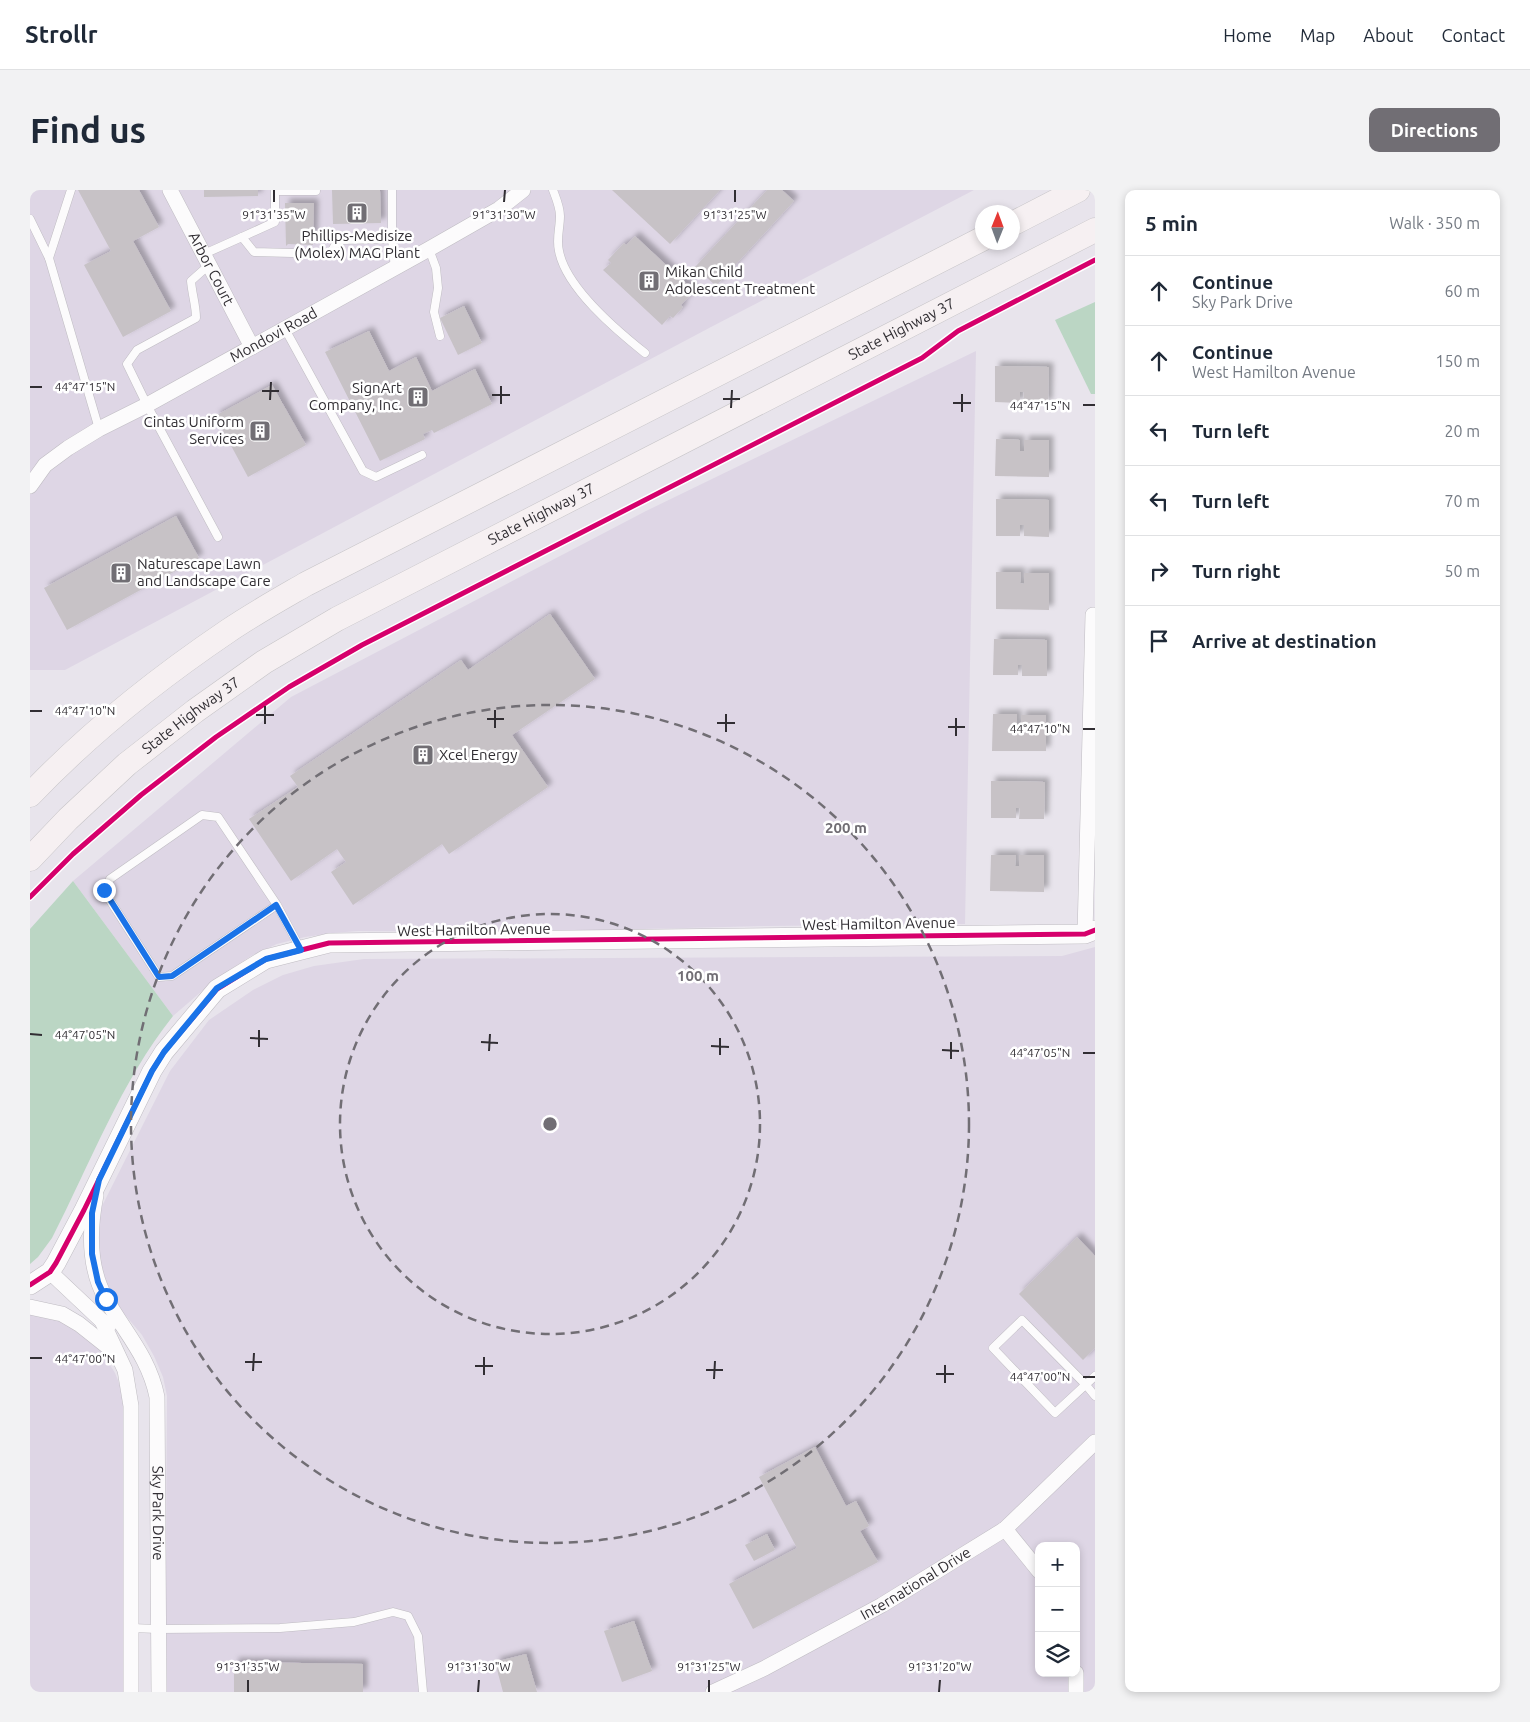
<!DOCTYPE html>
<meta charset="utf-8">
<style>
body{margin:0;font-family:Ubuntu,sans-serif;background:#f2f2f3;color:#1f2937}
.controls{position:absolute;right:15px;bottom:15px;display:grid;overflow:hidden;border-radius:10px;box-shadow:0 2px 8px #0003}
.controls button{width:45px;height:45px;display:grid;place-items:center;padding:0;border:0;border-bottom:1px solid #e0e1e3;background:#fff;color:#1f2937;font:25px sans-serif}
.compass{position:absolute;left:945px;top:15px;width:45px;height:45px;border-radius:50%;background:#fff;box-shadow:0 2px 8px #0003;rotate:1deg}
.stop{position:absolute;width:15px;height:15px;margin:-11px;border:4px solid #1a73e8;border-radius:50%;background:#fff}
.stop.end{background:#1a73e8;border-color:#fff;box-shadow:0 1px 5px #0008}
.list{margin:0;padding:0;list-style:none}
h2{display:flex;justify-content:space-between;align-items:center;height:65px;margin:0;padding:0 20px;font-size:21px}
h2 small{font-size:16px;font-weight:400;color:#747a83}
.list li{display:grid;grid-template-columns:32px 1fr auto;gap:15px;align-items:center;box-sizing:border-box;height:70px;padding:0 20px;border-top:1px solid #e0e1e3}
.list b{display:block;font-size:19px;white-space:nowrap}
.list p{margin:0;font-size:16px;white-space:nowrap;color:#747a83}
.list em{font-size:16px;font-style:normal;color:#747a83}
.icon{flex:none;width:28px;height:28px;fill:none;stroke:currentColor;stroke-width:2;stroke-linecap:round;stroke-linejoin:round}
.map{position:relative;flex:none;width:1065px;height:1502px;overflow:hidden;border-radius:10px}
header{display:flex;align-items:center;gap:30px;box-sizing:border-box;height:70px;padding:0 25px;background:#fff;border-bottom:1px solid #e0e1e3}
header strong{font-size:24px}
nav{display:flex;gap:28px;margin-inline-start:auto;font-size:18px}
.intro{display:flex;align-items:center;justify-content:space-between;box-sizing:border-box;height:120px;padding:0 30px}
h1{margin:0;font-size:35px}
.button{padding:12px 22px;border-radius:10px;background:#716e74;color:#fff;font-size:18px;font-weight:700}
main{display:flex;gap:30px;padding:0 30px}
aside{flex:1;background:#fff;border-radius:10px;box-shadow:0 2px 8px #0003}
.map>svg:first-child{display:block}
</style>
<header>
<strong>Strollr</strong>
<nav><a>Home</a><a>Map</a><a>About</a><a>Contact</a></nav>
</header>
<div class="intro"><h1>Find us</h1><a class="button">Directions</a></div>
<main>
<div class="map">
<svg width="1065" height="1502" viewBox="0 0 1065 1502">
<defs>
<filter id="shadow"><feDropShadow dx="4.5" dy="-4.5" stdDeviation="2.5" flood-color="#0004"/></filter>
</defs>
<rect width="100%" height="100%" fill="#e8e4ec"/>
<!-- built -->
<g fill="#ded6e5" fill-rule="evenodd">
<polygon points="0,0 944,0 681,137 35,480 0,480"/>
<polygon points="946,161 935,734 737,736 493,742 328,741 303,743 275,747 247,754 221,766 186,789 143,826 43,691 261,507 616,321"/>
<path d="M1065,757V1502H135L137,1206L133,1187L124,1166L112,1145L85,1113L72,1091L66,1041L71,1018L140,881L179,830L223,800L253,785L284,776L334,769L1032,766ZM1009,1356H1046V1483H1009Z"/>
<polygon points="0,1122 12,1123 44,1137 68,1156 85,1183 93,1203 93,1502 0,1502"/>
</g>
<!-- green -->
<g fill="#bbd6c4">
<polygon points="1065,112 1065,204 1061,204 1025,130"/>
<path d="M43,691L143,826C91,891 60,974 22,1048L8,1067L0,1074V739Z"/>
</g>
<!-- building -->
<g fill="#c7c2c6" filter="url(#shadow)">
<polygon points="48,0 109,0 129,37 103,51 141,121 93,147 54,75 81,61"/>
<polygon points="174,0 228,0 228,6 174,7"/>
<polygon points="302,0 350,0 351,33 303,34"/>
<polygon points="582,0 690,0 640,54"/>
<polygon points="737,0 752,0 764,11 686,96 665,77"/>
<polygon points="255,13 284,13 283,55 258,54 256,56"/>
<polygon points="605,46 664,101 651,115 653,117 643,128 640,126 632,135 573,80 581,73 578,70 594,53 596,55"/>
<polygon points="434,116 452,153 428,165 410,128"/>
<polygon points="339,141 359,181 386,167 402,201 445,179 462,214 404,243 402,240 393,244 395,249 350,271 295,162"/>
<polygon points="965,176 1019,177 1018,214 993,213 994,202 990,202 990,213 965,212"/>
<polygon points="242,195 276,255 218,287 185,226"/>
<polygon points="966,249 990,250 990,261 994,261 994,250 1019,250 1019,287 965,286"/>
<polygon points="966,309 1019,310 1019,347 994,346 994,335 990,335 990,346 966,346"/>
<polygon points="146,326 169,368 37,440 14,398"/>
<polygon points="966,382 991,382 990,393 994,394 994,383 1019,383 1019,420 966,419"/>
<polygon points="520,424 565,489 482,545 518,597 419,664 412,654 323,715 301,682 316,672 307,659 261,691 219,629 268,597 260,586 431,470 438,480"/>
<polygon points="964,449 1017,450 1017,486 992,486 992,475 988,475 988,485 963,485"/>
<polygon points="963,524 987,524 987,535 991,535 991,525 1016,525 1016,561 962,561"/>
<polygon points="961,591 1015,592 1014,629 989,629 990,618 986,618 986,628 961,628"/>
<polygon points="961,665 986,665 985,676 989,676 989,665 1014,665 1014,702 960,701"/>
<polygon points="1047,1047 1065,1066 1065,1158 1053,1170 989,1104"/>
<polygon points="785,1257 816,1316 826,1311 839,1336 830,1341 848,1372 723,1439 699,1394 767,1358 729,1287"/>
<polygon points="737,1344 745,1360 724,1371 715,1355"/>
<polygon points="604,1431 622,1481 592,1492 574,1441"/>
<polygon points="496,1464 507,1502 473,1502 465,1472"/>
<polygon points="204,1472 333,1474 333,1502 204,1502"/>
</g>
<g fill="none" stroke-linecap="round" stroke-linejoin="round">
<!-- service casing -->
<g stroke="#bfbcc2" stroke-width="9">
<g id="service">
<polyline points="41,0 19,68 69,239"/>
<polyline points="362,0 362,49 365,79"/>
<path d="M523,0C526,8 530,17 530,26C530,38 526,49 529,61C536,98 586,140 615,163"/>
<polyline points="0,29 19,68"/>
<polyline points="212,47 245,32 245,1 286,1"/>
<polyline points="399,59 406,78 408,98 404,122 410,146"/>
<polyline points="174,64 212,47 224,62 300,64 308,50 362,49"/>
<path d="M179,75L161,91C162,104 166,115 166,128L107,160L97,174L117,215L188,347"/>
<polyline points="255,139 333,281 346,287 392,265"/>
<polyline points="247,715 142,786 129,787 74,701 80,689 172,625 188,627 247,715 271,760"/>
<polyline points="1065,1186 1025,1223 963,1158 992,1130 1056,1195 1065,1206"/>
<polyline points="101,1438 128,1439 250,1438 324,1432 363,1422 378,1426 388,1446 393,1502"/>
</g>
</g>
<!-- minor casing -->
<g stroke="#bfbcc2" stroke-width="16">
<g id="minor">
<path id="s1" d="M140,0L222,157"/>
<path id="s2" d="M0,296L15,275L38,258L69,239L117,215L399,59L469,19L493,0"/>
<polyline points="1055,744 1063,425"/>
<path id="s3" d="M66,1005C59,1040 58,1077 76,1109C95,1143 119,1167 127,1207L129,1502"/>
<polyline points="20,1082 72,1131 79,1135"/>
<polyline points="0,1117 32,1124 49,1134 83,1161"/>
<polyline points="72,1131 95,1180 101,1216 101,1502"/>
<polyline points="975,1339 1009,1381"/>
<path id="s4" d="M683,1502L735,1478L852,1415L975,1339L1065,1252"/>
<polyline points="1046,1502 1046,1483"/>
</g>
</g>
<!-- tertiary casing -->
<g stroke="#bfbcc2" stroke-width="20">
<polyline id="tertiary" points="0,1095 20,1082 26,1073 54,1020 122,881 134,862 187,799 236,769 299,753 1055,744 1065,740"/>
</g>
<!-- primary casing -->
<g stroke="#c6c4c7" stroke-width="25">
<g id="primary">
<polyline points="982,34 1048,0"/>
<path d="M0,605C59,543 127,489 198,441C223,424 250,409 276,394L952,49"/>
<path id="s5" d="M0,669L38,629L97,574L165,521L234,472L307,429L1065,40"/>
</g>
</g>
<!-- service -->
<use href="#service" stroke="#fcfbfc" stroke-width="8"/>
<!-- minor -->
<use href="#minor" stroke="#fcfbfc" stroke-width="15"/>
<!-- tertiary -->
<use href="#tertiary" stroke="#fcfbfc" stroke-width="19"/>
<!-- primary -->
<use href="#primary" stroke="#f6f0f2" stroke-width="24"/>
<!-- cycleway casing -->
<g stroke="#fff" stroke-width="8">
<g id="cycleway">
<polyline points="0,707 43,664 111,605 186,547 259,497 332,455 892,168 928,141 1065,70"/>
<polyline points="0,1095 20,1082 26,1073 54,1020 122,881 134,862 187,799 236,769 299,753 1055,744 1065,740"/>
</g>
</g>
<!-- cycleway -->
<use href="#cycleway" stroke="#d6006c" stroke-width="5"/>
</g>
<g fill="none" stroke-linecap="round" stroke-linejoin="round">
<!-- route -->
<polyline stroke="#1a73e8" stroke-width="6" points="74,700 129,787 142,786 246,715 271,760 236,769 187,798 134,862 122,881 69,990 62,1023 62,1064 68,1092 76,1109"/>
</g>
<!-- ticks -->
<path fill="none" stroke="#312e33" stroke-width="2" d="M244,12V0M474,12L475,0M705,12V0M0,197H12M232,201H249M462,205H480M693,209H710M240,210L241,192M923,213H941M471,214V196M1053,215H1065M701,218L702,200M932,222V204M0,521H12M226,525H244M457,529H474M687,533H705M235,534V516M918,537H935M465,538V520M1053,539H1065M696,542V524M926,546V528M0,844L12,845M220,848L238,849M451,852L468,853M681,856L699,857M229,857V840M912,860L929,861M459,861L460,844M1053,863H1065M690,865V848M921,869V852M0,1168H12M215,1172H232M445,1176H463M676,1180H693M223,1181L224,1163M906,1184H924M454,1185V1167M1053,1187H1065M684,1189L685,1171M915,1193V1175M218,1502V1490M448,1502L449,1490M679,1502V1490M909,1502L910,1490"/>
<!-- distance rings -->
<g fill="none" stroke="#716e74" stroke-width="2.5" stroke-dasharray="9 6">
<circle cx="520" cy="934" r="210"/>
<circle cx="520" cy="934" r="419"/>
</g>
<!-- icons -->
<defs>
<g id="building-square" transform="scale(1.125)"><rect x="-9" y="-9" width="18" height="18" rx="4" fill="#716e74" stroke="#fff"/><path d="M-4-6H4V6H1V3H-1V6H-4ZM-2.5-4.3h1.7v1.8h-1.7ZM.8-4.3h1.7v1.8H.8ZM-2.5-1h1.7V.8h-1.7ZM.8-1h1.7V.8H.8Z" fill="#fff"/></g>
</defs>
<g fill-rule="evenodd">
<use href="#building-square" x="327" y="23"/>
<use href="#building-square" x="619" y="91"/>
<use href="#building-square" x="388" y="207"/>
<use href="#building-square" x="230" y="241"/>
<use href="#building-square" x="91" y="383"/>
<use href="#building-square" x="393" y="565"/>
</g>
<g text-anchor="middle" stroke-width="5" stroke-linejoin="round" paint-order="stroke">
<!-- poi labels -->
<g font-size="15" fill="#312e33" stroke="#fff" text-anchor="start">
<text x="327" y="51" text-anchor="middle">Phillips-Medisize<tspan x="327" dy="17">(Molex) MAG Plant</tspan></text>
<text x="635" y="87">Mikan Child<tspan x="635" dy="17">Adolescent Treatment</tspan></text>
<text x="372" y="203" text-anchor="end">SignArt<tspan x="372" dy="17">Company, Inc.</tspan></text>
<text x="214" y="237" text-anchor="end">Cintas Uniform<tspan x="214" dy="17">Services</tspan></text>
<text x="107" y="379">Naturescape Lawn<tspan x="107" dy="17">and Landscape Care</tspan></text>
<text x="409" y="570">Xcel Energy</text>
</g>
<!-- street labels -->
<g font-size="15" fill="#312e33" stroke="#fff">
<text dy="5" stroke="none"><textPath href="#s1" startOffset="89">Arbor Court</textPath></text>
<text dy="5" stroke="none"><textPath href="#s5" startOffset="1026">State Highway 37</textPath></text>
<text dy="5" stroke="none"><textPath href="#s2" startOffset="289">Mondovi Road</textPath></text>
<text dy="5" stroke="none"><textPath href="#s5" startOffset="621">State Highway 37</textPath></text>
<text dy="5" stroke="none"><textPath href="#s5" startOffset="216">State Highway 37</textPath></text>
<text transform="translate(849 734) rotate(-1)" y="5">West Hamilton Avenue</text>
<text transform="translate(444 740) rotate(-1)" y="5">West Hamilton Avenue</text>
<text dy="5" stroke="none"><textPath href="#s3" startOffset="334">Sky Park Drive</textPath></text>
<text dy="5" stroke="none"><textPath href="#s4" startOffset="230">International Drive</textPath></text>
</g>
</g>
<g font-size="12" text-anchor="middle" fill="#312e33" stroke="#fff" stroke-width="5" stroke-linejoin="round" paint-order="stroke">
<text x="244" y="29">91°31'35"W</text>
<text x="474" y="29">91°31'30"W</text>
<text x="705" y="29">91°31'25"W</text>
<text x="55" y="201">44°47'15"N</text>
<text x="1010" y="220">44°47'15"N</text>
<text x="55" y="525">44°47'10"N</text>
<text x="1010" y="543">44°47'10"N</text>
<text x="55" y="849">44°47'05"N</text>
<text x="1010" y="867">44°47'05"N</text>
<text x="55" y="1173">44°47'00"N</text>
<text x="1010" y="1191">44°47'00"N</text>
<text x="218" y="1481">91°31'35"W</text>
<text x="449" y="1481">91°31'30"W</text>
<text x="679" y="1481">91°31'25"W</text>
<text x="910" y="1481">91°31'20"W</text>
</g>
<circle cx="520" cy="934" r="8" fill="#716e74" stroke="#fff" stroke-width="2.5"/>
<g font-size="15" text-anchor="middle" font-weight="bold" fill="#716e74" stroke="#fff" stroke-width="5" stroke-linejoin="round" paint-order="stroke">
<text x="816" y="643">200 m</text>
<text x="668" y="791">100 m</text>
</g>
</svg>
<div class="controls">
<button>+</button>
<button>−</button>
<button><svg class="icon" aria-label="layers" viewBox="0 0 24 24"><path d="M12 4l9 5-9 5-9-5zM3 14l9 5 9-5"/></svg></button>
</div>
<svg class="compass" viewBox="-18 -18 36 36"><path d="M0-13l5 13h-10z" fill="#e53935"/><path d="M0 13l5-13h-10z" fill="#747a83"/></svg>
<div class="stop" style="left:76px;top:1109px"></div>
<div class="stop end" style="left:74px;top:700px"></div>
</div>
<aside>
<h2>5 min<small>Walk · 350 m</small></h2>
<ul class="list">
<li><svg class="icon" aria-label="ahead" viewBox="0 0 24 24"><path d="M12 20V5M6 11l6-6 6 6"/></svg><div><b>Continue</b><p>Sky Park Drive</p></div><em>60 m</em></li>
<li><svg class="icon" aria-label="ahead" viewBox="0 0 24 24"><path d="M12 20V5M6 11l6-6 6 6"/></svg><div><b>Continue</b><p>West Hamilton Avenue</p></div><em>150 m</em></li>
<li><svg class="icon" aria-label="left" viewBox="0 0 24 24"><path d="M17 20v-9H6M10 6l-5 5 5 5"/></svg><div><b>Turn left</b></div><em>20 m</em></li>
<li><svg class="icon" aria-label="left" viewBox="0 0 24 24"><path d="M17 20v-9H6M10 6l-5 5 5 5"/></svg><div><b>Turn left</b></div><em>70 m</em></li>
<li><svg class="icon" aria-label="right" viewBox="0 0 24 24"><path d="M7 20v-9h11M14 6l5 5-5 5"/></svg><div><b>Turn right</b></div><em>50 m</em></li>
<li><svg class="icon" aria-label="arrive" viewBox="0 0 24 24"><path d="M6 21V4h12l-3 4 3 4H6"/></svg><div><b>Arrive at destination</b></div></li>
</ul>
</aside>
</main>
